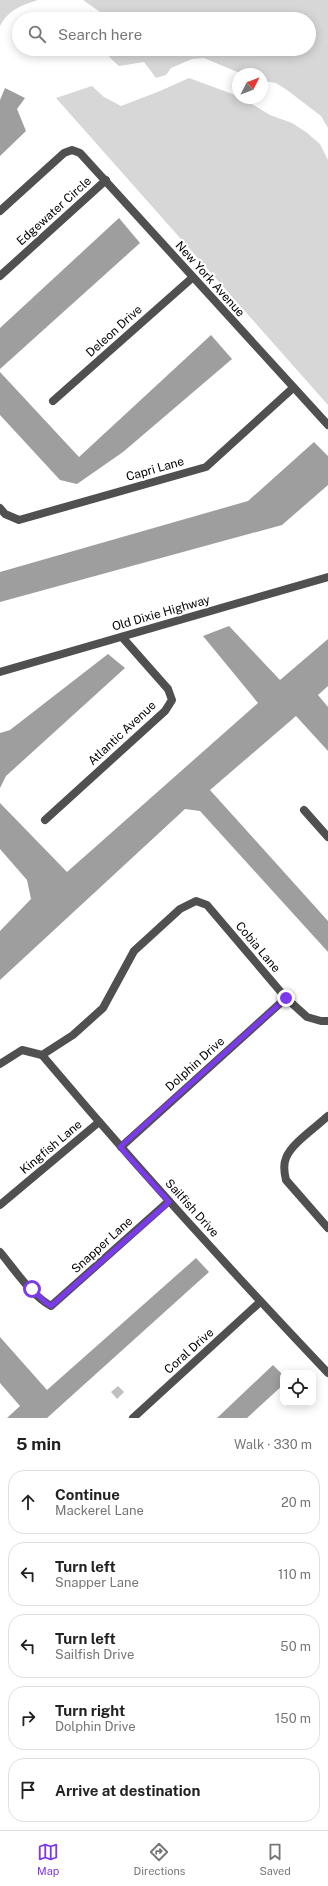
<!DOCTYPE html>
<meta charset="utf-8">
<style>
body{margin:0;font-family:"Public Sans",sans-serif;background:#f2f2f2;color:#222}
.controls{position:absolute;right:12px;bottom:12px;display:grid;overflow:hidden;border-radius:8px;box-shadow:0 2px 10px #0003}
.controls button{width:36px;height:36px;display:grid;place-items:center;padding:0;border:0;border-bottom:1px solid #e0e0e0;background:#fff;color:#222;font:20px sans-serif}
.compass{position:absolute;left:232px;top:68px;width:36px;height:36px;border-radius:50%;background:#fff;box-shadow:0 2px 10px #0003;rotate:48deg}
.stop{position:absolute;width:12px;height:12px;margin:-9px;border:3px solid #7c3aed;border-radius:50%;background:#fff}
.stop.end{background:#7c3aed;border-color:#fff;box-shadow:0 1px 4px #0008}
.list{margin:0;padding:0;list-style:none}
h2{display:flex;justify-content:space-between;align-items:center;height:52px;margin:0;padding:0 16px;font-size:17px}
h2 small{font-size:13px;font-weight:400;color:#767676}
.list li{display:grid;grid-template-columns:26px 1fr auto;gap:12px;align-items:center;box-sizing:border-box;height:64px;margin:0 8px 8px;padding:0 8px;border:1px solid #e0e0e0;border-radius:16px}
.list b{display:block;font-size:15px;white-space:nowrap}
.list p{margin:0;font-size:13px;white-space:nowrap;color:#767676}
.list em{font-size:13px;font-style:normal;color:#767676}
.icon{flex:none;width:22px;height:22px;fill:none;stroke:currentColor;stroke-width:2;stroke-linecap:round;stroke-linejoin:round}
.map{position:relative;flex:none;width:328px;height:1418px;overflow:hidden}
.search{position:absolute;background:#fff;box-shadow:0 2px 10px #0003;left:12px;right:12px;top:12px;height:44px;display:flex;align-items:center;gap:10px;box-sizing:border-box;padding:0 14px;border-radius:22px;color:#767676;font-size:15px}
.sheet{height:412px;background:#fff}
nav{display:flex;justify-content:space-around;align-items:center;box-sizing:border-box;height:56px;border-top:1px solid #e0e0e0;background:#fff;font-size:11px;color:#767676}
nav a{display:grid;justify-items:center;gap:2px}
nav .on{color:#7c3aed}
.map>svg:first-child{display:block}
</style>
<div class="map">
<svg width="328" height="1418" viewBox="0 0 328 1418">
<rect width="100%" height="100%" fill="#fff"/>
<!-- green -->
<g fill="#d7d7d7">
<path d="M0,0H38C22,5 8,10 0,26Z"/>
<polygon points="83,0 328,0 328,128 321,116 287,90 276,83 262,81 262,74 242,74 204,58 192,59 171,68 166,75 156,78 144,62 119,66 109,57 113,49 309,49 309,19 110,19"/>
<polygon points="189,78 238,96 238,98 242,98 270,115 292,123 306,132 320,144 328,160 328,405 56,98 92,86 104,97 121,106 160,91"/>
</g>
<!-- water -->
<g fill="#9e9e9e">
<polygon points="5,88 25,98 17,109 26,131 0,156 0,100"/>
<polygon points="119,218 140,243 0,369 0,328"/>
<polygon points="211,335 232,359 123,452 77,484 60,480 0,415 0,372 79,457"/>
<polygon points="314,442 328,456 328,485 282,525 0,602 0,572 248,501"/>
<polygon points="229,626 280,680 328,639 328,686 318,695 328,707 328,751 296,716 210,790 328,921 328,952 200,811 185,809 0,980 0,931 31,899 27,880 0,849 0,803 67,872 258,703 203,636"/>
<polygon points="108,654 125,668 6,776 0,788 0,733 10,730"/>
<polygon points="196,1258 209,1272 47,1418 7,1418 20,1406 0,1383 0,1337 47,1390"/>
<polygon points="273,1365 283,1375 283,1385 247,1418 217,1418"/>
</g>
<!-- building -->
<polygon fill="#c0c0c0" points="118,1386 124,1392 117,1399 111,1392"/>
<g fill="none" stroke-linecap="round" stroke-linejoin="round">
<!-- minor -->
<g stroke="#505050" stroke-width="8">
<polyline points="0,211 64,153 72,150 80,153 328,425"/>
<polyline points="0,276 106,180"/>
<polyline points="53,401 192,278"/>
<polyline points="0,508 5,514 19,520 206,467 293,388"/>
<polyline points="304,810 328,837"/>
<polyline points="45,820 165,711 172,700 168,689 122,637"/>
<path d="M42,1055C134,1164 230,1270 328,1373"/>
<polyline points="0,1064 22,1050 42,1055 73,1035 103,1008 134,951 180,909 196,901 207,905 286,998 307,1017 321,1021 328,1021"/>
<path d="M328,1116C316,1127 291,1144 286,1158C283,1165 284,1172 286,1180L328,1228"/>
<polyline points="121,1147 286,998"/>
<polyline points="0,1205 99,1122"/>
<path d="M0,1252C15,1270 31,1295 51,1306L169,1201"/>
<polyline points="133,1418 260,1302"/>
</g>
<!-- tertiary -->
<polyline stroke="#505050" stroke-width="8" points="0,672 328,577"/>
</g>
<g fill="none" stroke-linecap="round" stroke-linejoin="round">
<!-- route -->
<polyline stroke="#7c3aed" stroke-width="5" points="32,1289 45,1302 51,1306 169,1202 120,1147 286,998"/>
</g>
<g text-anchor="middle" stroke-width="4" stroke-linejoin="round" paint-order="stroke">
<!-- street labels -->
<g font-size="12" fill="#000" stroke="#fff">
<text transform="translate(54 211) rotate(-42)" y="4">Edgewater Circle</text>
<text transform="translate(210 279) rotate(48)" y="4">New York Avenue</text>
<text transform="translate(114 331) rotate(-42)" y="4">Deleon Drive</text>
<text transform="translate(155 469) rotate(-16)" y="4">Capri Lane</text>
<text transform="translate(161 613) rotate(-16)" y="4">Old Dixie Highway</text>
<text transform="translate(122 733) rotate(-43)" y="4">Atlantic Avenue</text>
<text transform="translate(258 947) rotate(50)" y="4">Cobia Lane</text>
<text transform="translate(195 1064) rotate(-42)" y="4">Dolphin Drive</text>
<text transform="translate(51 1147) rotate(-40)" y="4">Kingfish Lane</text>
<text transform="translate(192 1208) rotate(48)" y="4">Sailfish Drive</text>
<text transform="translate(102 1245) rotate(-42)" y="4">Snapper Lane</text>
<text transform="translate(189 1351) rotate(-42)" y="4">Coral Drive</text>
</g>
</g>
</svg>
<div class="controls">
<button><svg class="icon" aria-label="locate" viewBox="0 0 24 24"><circle cx="12" cy="12" r="6"/><path d="M12 2v4M12 18v4M2 12h4M18 12h4"/></svg></button>
</div>
<svg class="compass" viewBox="-18 -18 36 36"><path d="M0-13l5 13h-10z" fill="#e53935"/><path d="M0 13l5-13h-10z" fill="#767676"/></svg>
<div class="stop" style="left:32px;top:1289px"></div>
<div class="stop end" style="left:286px;top:998px"></div>
<div class="search"><svg class="icon" aria-label="search" viewBox="0 0 24 24"><circle cx="10" cy="10" r="6"/><path d="M15 15l6 6"/></svg>Search here</div>
</div>
<section class="sheet">
<h2>5 min<small>Walk · 330 m</small></h2>
<ul class="list">
<li><svg class="icon" aria-label="ahead" viewBox="0 0 24 24"><path d="M12 20V5M6 11l6-6 6 6"/></svg><div><b>Continue</b><p>Mackerel Lane</p></div><em>20 m</em></li>
<li><svg class="icon" aria-label="left" viewBox="0 0 24 24"><path d="M17 20v-9H6M10 6l-5 5 5 5"/></svg><div><b>Turn left</b><p>Snapper Lane</p></div><em>110 m</em></li>
<li><svg class="icon" aria-label="left" viewBox="0 0 24 24"><path d="M17 20v-9H6M10 6l-5 5 5 5"/></svg><div><b>Turn left</b><p>Sailfish Drive</p></div><em>50 m</em></li>
<li><svg class="icon" aria-label="right" viewBox="0 0 24 24"><path d="M7 20v-9h11M14 6l5 5-5 5"/></svg><div><b>Turn right</b><p>Dolphin Drive</p></div><em>150 m</em></li>
<li><svg class="icon" aria-label="arrive" viewBox="0 0 24 24"><path d="M6 21V4h12l-3 4 3 4H6"/></svg><div><b>Arrive at destination</b></div></li>
</ul>
</section>
<nav>
<a class="on"><svg class="icon" aria-label="map" viewBox="0 0 24 24"><path d="M3 6l6-2 6 2 6-2v14l-6 2-6-2-6 2zM9 4v14M15 6v14"/></svg>Map</a>
<a><svg class="icon" aria-label="directions" viewBox="0 0 24 24"><path d="M12 3l9 9-9 9-9-9zM9 14v-3h6M13 9l2 2-2 2"/></svg>Directions</a>
<a><svg class="icon" aria-label="saved" viewBox="0 0 24 24"><path d="M7 4h10v16l-5-4-5 4z"/></svg>Saved</a>
</nav>
